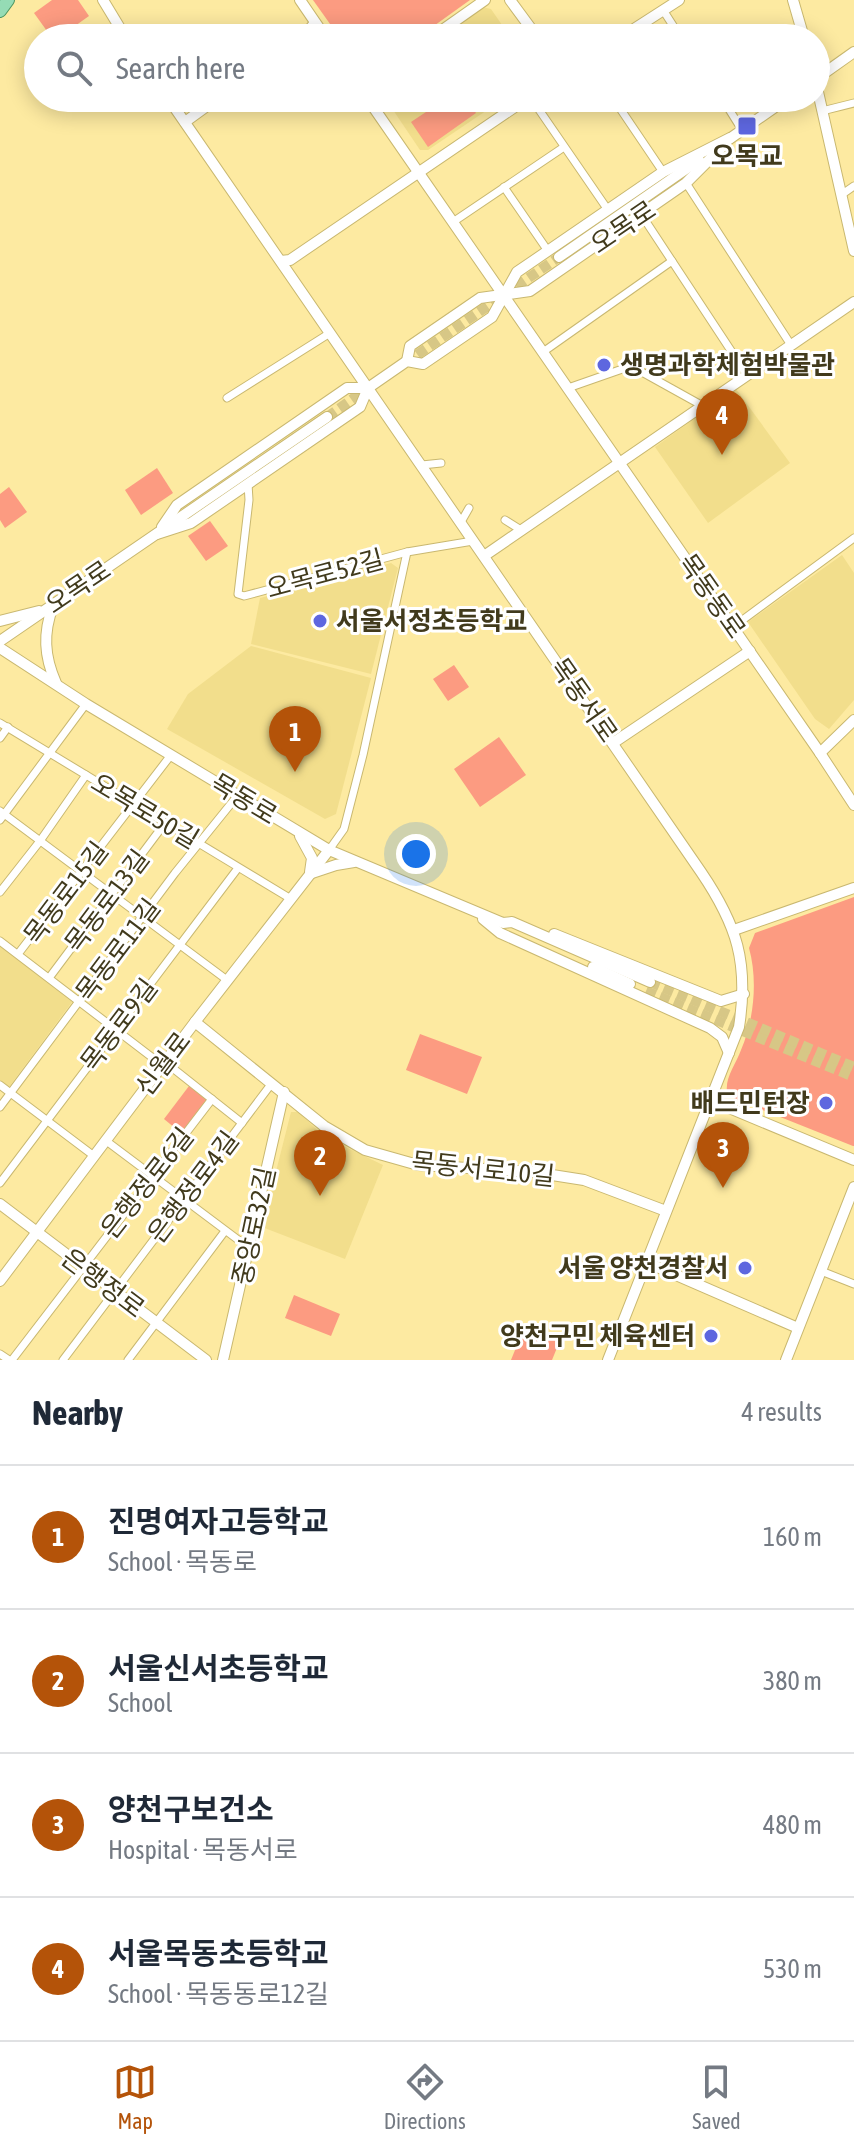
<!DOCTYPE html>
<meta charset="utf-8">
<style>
body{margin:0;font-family:"Asap Condensed","Noto Sans KR",sans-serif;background:#f2f2f3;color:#1f2937}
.you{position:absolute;left:416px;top:854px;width:28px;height:28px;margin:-20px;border:6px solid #fff;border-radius:50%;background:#1a73e8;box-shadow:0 0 0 12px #1a73e833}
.badge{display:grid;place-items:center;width:52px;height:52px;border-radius:50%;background:#b45309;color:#fff;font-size:26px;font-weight:700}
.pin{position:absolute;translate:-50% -66px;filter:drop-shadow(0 2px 4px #0008)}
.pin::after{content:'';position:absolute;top:42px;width:28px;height:24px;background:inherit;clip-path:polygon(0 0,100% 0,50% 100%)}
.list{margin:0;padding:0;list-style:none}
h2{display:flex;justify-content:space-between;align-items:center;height:104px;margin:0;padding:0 32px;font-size:34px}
h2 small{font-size:26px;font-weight:400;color:#747a83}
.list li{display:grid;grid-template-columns:52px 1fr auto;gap:24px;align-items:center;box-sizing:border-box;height:144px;padding:0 32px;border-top:2px solid #e0e1e3}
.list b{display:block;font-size:30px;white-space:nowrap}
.list p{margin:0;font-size:26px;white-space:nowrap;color:#747a83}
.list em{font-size:26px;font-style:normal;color:#747a83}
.icon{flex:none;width:44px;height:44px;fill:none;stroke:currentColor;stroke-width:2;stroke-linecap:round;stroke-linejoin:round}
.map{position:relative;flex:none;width:854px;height:1360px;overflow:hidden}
.search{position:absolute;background:#fff;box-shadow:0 4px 20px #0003;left:24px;right:24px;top:24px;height:88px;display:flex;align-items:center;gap:20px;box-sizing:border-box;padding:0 28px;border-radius:44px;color:#747a83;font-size:30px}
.sheet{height:680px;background:#fff}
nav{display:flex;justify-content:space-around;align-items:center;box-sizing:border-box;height:112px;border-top:2px solid #e0e1e3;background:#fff;font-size:22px;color:#747a83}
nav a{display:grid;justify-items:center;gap:4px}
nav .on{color:#b45309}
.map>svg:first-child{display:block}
</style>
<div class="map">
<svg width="854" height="1360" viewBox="0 0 854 1360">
<rect width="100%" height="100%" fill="#fdeaa1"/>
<!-- built -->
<g fill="#f2de8c">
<polygon points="482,7 491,9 511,38 438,38"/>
<polygon points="385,98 505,98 428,150 420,150"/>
<polygon points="736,389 790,463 708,523 655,447"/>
<polygon points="842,555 854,573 854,700 829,729 815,719 748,622"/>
<polygon points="391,563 398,568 371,674 251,644 260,598"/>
<polygon points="251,646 371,678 336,814 325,819 167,729 188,694"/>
<polygon points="0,946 72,1002 9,1087 0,1080"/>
<polygon points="291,1112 298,1112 325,1137 383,1165 345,1259 262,1227"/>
</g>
<!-- green -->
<g fill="#fc9b81">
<polygon points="52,0 78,0 89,16 58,38 52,38 34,13"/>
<polygon points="313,0 470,0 417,38 340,38"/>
<polygon points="447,98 466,98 476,113 428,147 411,122"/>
<polygon points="157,468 173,493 141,515 125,490"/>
<polygon points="9,487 27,512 5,528 0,520 0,494"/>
<polygon points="210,521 228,546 206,561 188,536"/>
<polygon points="454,665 469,687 448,701 433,679"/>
<polygon points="499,737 526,775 480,807 454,769"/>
<path d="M854,897V1146H853L735,1099L727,1092C725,1077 736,1064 741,1050C754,1020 758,980 749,948L755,933Z"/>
<polygon points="420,1034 482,1057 467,1094 406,1070"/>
<polygon points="189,1086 208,1100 181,1133 164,1119"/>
<polygon points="294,1295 340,1314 331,1336 285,1318"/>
<polygon points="526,1323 561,1338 552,1360 511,1360"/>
</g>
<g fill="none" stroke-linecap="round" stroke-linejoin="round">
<!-- secondary-tunnel -->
<g stroke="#d7c786" stroke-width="10" stroke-dasharray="10 5" stroke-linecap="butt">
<polyline points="405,363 559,257"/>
<polyline points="327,417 368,388"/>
<polyline points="650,982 854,1067"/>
<polyline points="646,991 854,1077"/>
</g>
<!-- street casing -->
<g stroke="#c9b870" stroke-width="9">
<g id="street">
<polyline points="663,10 681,38"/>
<polyline points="531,98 608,210"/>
<polyline points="613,98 663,172"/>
<polyline points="722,98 742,130"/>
<polyline points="822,111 854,103"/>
<polyline points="686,183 791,345"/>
<polyline points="504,187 548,251"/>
<polyline points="841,195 854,186"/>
<polyline points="641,214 747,375"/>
<polyline points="453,222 564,147"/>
<polyline points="543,352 672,261"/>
<polyline points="568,388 631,366 703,406"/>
<polyline points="227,398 330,333"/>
<polyline points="422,465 441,463"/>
<polyline points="248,484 249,500 238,594 244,596 407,552 473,541"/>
<polyline points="505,520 521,530"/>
<polyline points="461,522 469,508"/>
<polyline points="733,627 854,538"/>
<polyline points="0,723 291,899"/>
<polyline points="0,738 8,727"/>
<polyline points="0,811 227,980"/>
<polyline points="0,820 86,704"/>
<polyline points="329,850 344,829 363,755 407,552"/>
<polyline points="0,892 40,841 86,775"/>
<polyline points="0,941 162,1065"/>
<polyline points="18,954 171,755"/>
<polyline points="49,978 165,823"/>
<polyline points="165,1062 242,1123"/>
<polyline points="0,1085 94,1156"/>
<polyline points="0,1107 175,873 238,795"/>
<polyline points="105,1140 249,1248"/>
<polyline points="0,1183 238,868"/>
<polyline points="821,1271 854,1284"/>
<polyline points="0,1354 9,1360"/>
<polyline points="12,1360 212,1099"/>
<polyline points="63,1360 272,1083"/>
<polyline points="128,1360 225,1231"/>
</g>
</g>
<!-- secondary casing -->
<g stroke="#c9b870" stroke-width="12">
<g id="secondary">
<polyline points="103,0 126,38"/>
<polyline points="300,0 326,38"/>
<polyline points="510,0 538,38"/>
<polyline points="793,0 804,38"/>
<polyline points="302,38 315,23"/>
<polyline points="431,38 485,0"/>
<polyline points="620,38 679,0"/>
<polyline points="816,79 854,52"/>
<polyline points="816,83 854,251"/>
<path d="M168,98L701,872C737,925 749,963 739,1027L608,1360"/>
<polyline points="367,98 820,753 854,805"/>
<polyline points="185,122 218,98"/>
<polyline points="725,142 788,98"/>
<polyline points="559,257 699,160"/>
<polyline points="281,261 290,260 528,98"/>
<polyline points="407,361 410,346 480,298 530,291 686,183 723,146"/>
<polyline points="162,527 177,505 347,388 368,388"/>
<polyline points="157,534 191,523 360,407 368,388 407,361 423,364 492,317 517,272 663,172 730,138"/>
<polyline points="484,556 854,302"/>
<path d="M53,606C43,633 44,656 56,683"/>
<polyline points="0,621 39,611"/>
<polyline points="0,641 327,417"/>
<polyline points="0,648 86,704 329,850 503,923 512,922 650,982"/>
<polyline points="613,743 750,651"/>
<polyline points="820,753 854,720"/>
<polyline points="300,836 312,858 310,872"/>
<polyline points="312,873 336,865 354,862"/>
<polyline points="483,919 500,933 710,1028 722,1037 729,1053"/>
<polyline points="734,930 854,888"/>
<polyline points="554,934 721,1001 744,994"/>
<polyline points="593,967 630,984"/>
<polyline points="195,1022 324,1126 365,1150 418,1165 533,1172 584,1180 666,1211"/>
<polyline points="710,1100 854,1160"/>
<polyline points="0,1204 206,1360"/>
<polyline points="646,1262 798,1328"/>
<polyline points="0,1281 195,1022 329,850"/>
<polyline points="223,1360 284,1092"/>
<polyline points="786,1360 854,1187"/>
</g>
</g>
<!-- primary casing -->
<g stroke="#4a9460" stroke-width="14">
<polyline id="primary" points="0,11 8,0"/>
</g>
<!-- street -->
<use href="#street" stroke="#fff" stroke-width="7"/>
<!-- secondary -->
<use href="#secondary" stroke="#fff" stroke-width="10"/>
<!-- primary -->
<use href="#primary" stroke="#95dcb5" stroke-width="12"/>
</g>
<!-- markers -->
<g fill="#5e67df" stroke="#fff" stroke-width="3">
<rect x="737" y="116" width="20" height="20" rx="4"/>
<circle cx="604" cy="365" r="8"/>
<circle cx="320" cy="621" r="8"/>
<circle cx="826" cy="1103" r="8"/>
<circle cx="745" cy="1268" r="8"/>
<circle cx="711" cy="1336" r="8"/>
</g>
<g text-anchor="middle" stroke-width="6" stroke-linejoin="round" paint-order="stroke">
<!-- poi labels -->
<g font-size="26" font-weight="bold" fill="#413a1c" stroke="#fff" text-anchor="end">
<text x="747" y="165" text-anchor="middle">오목교</text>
<text x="620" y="374" text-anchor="start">생명과학체험박물관</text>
<text x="336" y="630" text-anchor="start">서울서정초등학교</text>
<text x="810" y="1112">배드민턴장</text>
<text x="729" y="1277">서울 양천경찰서</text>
<text x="695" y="1345">양천구민 체육센터</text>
</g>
<!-- street labels -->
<g font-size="26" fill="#413a1c" stroke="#fff">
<text transform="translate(623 227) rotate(-34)" y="9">오목로</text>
<text transform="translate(325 574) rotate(-15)" y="9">오목로52길</text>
<text transform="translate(78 587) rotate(-34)" y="9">오목로</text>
<text transform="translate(712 596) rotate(55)" y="9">목동동로</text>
<text transform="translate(584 700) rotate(55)" y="9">목동서로</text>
<text transform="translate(244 799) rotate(31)" y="9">목동로</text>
<text transform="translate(145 811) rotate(31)" y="9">오목로50길</text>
<text transform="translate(66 893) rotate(-53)" y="9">목동로15길</text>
<text transform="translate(107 901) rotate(-53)" y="9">목동로13길</text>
<text transform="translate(118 950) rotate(-53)" y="9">목동로11길</text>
<text transform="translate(119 1025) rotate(-53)" y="9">목동로9길</text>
<text transform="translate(163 1064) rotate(-53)" y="9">신월로</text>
<text transform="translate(483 1169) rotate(6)" y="9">목동서로10길</text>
<text transform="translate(147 1183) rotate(-52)" y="9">은행정로6길</text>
<text transform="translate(193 1187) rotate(-53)" y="9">은행정로4길</text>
<text transform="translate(254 1226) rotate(-78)" y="9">중앙로32길</text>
<text transform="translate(103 1283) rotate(37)" y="9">은행정로</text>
</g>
</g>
</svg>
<div class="you"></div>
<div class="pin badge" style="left:295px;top:772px">1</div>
<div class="pin badge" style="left:320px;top:1196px">2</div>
<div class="pin badge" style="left:723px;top:1188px">3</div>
<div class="pin badge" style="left:722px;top:455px">4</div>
<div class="search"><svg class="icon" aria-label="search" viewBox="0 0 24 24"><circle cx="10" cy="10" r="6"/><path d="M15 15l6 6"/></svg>Search here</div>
</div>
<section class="sheet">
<h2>Nearby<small>4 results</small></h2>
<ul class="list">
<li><span class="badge">1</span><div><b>진명여자고등학교</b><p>School · 목동로</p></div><em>160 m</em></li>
<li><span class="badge">2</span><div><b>서울신서초등학교</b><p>School</p></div><em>380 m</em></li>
<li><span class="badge">3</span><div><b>양천구보건소</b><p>Hospital · 목동서로</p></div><em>480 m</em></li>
<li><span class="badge">4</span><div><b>서울목동초등학교</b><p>School · 목동동로12길</p></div><em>530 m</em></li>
</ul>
</section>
<nav>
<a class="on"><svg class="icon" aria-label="map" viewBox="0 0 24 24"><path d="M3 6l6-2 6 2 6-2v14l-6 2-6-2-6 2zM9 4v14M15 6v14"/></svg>Map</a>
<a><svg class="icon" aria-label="directions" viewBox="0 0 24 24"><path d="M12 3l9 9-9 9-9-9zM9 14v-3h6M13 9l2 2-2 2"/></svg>Directions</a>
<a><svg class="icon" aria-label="saved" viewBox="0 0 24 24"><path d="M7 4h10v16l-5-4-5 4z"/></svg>Saved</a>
</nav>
